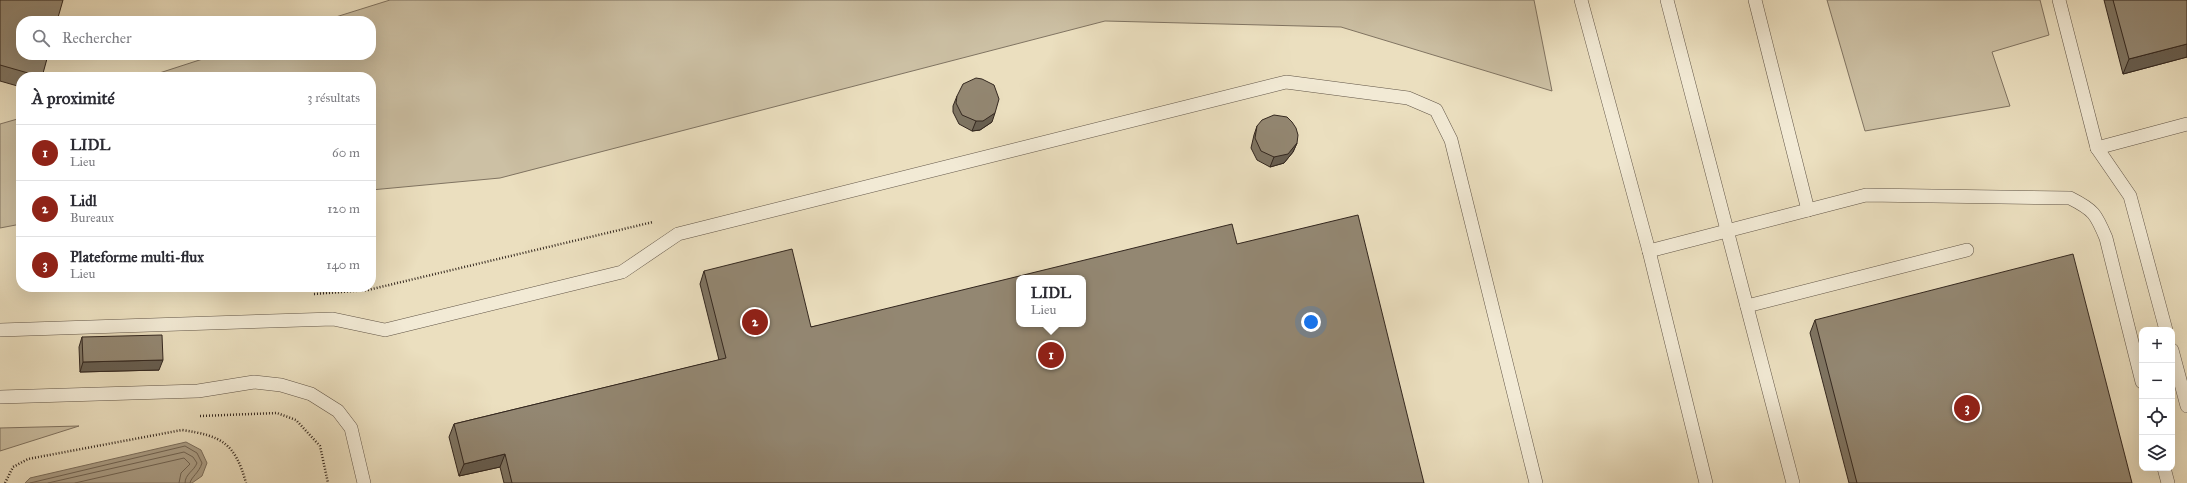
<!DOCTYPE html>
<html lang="fr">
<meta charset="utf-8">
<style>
body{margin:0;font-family:"IM FELL Great Primer",serif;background:#f2f2f3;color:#2b2b33}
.controls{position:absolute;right:12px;bottom:12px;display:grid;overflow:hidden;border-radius:8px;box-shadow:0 4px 16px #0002}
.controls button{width:36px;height:36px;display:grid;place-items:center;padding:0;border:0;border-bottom:1px solid #e1e1e2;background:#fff;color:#2b2b33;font:20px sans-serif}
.you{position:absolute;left:1311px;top:322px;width:14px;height:14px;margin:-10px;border:3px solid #fff;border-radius:50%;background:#1a73e8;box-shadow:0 0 0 6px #1a73e833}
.badge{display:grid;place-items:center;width:26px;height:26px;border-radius:50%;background:#8f2418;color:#fff;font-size:13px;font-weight:700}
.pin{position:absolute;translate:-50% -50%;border:2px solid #fff;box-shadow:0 1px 4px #0006}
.popup{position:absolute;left:1016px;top:275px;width:70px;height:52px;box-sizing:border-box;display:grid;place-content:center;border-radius:8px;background:#fff;filter:drop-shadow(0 1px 3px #0005);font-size:13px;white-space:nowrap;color:#7c7c81}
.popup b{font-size:15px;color:#2b2b33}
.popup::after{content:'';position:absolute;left:50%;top:100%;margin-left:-8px;border:8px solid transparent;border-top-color:#fff}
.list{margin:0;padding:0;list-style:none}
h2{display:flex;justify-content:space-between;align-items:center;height:52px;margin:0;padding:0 16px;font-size:17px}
h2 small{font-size:13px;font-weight:400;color:#7c7c81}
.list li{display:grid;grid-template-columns:26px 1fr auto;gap:12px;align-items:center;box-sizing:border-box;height:56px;padding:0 16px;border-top:1px solid #e1e1e2}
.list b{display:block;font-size:15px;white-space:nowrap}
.list p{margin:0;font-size:13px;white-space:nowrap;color:#7c7c81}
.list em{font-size:13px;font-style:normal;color:#7c7c81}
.icon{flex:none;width:22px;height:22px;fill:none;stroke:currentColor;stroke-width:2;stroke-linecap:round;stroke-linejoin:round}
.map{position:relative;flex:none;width:2187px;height:483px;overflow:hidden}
.search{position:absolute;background:#fff;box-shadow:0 4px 16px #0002;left:16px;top:16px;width:360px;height:44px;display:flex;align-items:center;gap:10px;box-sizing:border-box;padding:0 14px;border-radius:16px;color:#7c7c81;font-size:15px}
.panel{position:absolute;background:#fff;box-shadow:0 4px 16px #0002;left:16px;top:72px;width:360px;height:220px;border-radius:16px}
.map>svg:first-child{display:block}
</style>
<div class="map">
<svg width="2187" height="483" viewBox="0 0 2187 483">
<rect width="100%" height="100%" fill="#ebdfbf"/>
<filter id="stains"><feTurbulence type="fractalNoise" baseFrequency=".005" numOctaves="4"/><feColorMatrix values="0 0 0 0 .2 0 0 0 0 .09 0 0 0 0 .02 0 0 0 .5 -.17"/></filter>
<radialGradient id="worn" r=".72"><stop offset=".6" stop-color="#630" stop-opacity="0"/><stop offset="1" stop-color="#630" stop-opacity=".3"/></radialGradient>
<!-- green -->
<g fill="#ccc0a4" stroke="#807462">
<polygon points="390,0 1534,0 1552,91 1341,27 1105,21 500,178 371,190 371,77 147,77 215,55 371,55 371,21 323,21"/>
<polygon points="1827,0 2040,0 2049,35 1992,52 2010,106 1865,131"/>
<polygon points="21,118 21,224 0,228 0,124"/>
<polygon points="79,426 0,451 0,428"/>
</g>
<!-- water -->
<polygon fill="#aca089" stroke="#7c705f" points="186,442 201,450 207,463 202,476 192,483 25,483 30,478"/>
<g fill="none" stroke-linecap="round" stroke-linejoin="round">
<!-- shore -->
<g stroke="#706454" stroke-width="1">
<path d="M30,483L185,446L197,453L202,463C199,473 191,477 190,483"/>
<path d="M48,483L184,452L193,457L197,463C194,471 185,474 185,483"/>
<polyline points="75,483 184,458 190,464 181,473 179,483"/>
</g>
<!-- service casing -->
<g stroke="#615547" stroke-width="14">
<g id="service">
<polyline points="1581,0 1649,251 1706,483"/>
<polyline points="1667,0 1793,483"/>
<polyline points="1755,0 1808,210"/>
<polyline points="2059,0 2097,148 2130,196 2166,330"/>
<polyline points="2097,148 2187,124"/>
<path d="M1649,251L1866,195L2070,198C2094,210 2096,214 2106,238L2142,382"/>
<polyline points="1747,306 1967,250"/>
<polyline points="0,330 333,319 385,330 622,272 678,234 1286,82 1408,98 1436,110 1451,140 1536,483"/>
<polyline points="2172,350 2187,406"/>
<polyline points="0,397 198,391 254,382 281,385 311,394 338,411 351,428 364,483"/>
<polyline points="2164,468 2168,483"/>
</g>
</g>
<!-- path -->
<g stroke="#33271f" stroke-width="2.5" stroke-dasharray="1 2" stroke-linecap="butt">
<polyline points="314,294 368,290 653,222"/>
<polyline points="200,416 277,413 296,420 320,446 328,483"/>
<path d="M5,483L13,467L28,459L182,430C222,436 235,443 246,483"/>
</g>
<!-- service -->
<use href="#service" stroke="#f2ead5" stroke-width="13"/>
</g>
<!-- wall -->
<g fill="#7e7462" stroke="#33271f">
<polygon points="0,0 42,77 21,77 21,87 0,81"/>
<polygon points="2104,0 2187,0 2187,57 2123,74"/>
<polygon points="957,96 992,122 980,130 972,131 959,124 953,112 953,106"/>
<polygon points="1257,126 1297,143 1293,152 1284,163 1270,167 1257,160 1251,148 1254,135"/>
<polygon points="1237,244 1424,483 504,483 500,467 459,476 449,437 454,424 719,360 700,284 704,271 811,327"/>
<polygon points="1815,320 2132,483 1849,483 1810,333"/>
<polygon points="82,337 159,370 80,372 79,347"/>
</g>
<!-- shaded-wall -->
<g fill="#675e50" stroke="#33271f">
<polygon points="2187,44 2187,57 2123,74 2129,59"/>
<polygon points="995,113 992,122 980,130 972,131 976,121"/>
<polygon points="1297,143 1293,152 1284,163 1270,167 1274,157"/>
<polygon points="163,360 159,370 80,372 83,362"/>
<polygon points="505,454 500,467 459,476 464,464"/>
</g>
<!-- building -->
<g fill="#938772" stroke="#33271f" fill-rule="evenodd">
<polygon points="0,0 63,0 57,21 21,21 21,55 48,55 42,77 0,65"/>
<polygon points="2113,0 2187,0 2187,44 2129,59"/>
<polygon points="976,78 982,79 994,85 999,99 995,113 983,121 976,121 962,115 956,103 957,96 963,84"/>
<polygon points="1274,115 1287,117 1292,122 1296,128 1298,135 1297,143 1288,154 1274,157 1261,151 1255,138 1257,126 1262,120"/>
<path d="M1358,215L1424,483H512L505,454L464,464L454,424L726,358L704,271L792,249L811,327L1232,224L1237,244ZM1019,278H1083V324H1019Z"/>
<polygon points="2073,254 2132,483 1857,483 1815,320"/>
<polygon points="162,335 163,360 83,362 82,337"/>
</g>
<rect width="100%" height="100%" filter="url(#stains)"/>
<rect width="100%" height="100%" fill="url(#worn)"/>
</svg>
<div class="controls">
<button>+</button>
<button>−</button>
<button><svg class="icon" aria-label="locate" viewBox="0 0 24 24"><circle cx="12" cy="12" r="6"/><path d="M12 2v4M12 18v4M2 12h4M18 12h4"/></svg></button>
<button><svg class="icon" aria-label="layers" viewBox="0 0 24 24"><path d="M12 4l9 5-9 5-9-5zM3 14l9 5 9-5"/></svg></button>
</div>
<div class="you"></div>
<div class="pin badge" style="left:1051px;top:355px">1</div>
<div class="popup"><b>LIDL</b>Lieu</div>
<div class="pin badge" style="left:755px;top:322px">2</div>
<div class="pin badge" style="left:1967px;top:408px">3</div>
<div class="search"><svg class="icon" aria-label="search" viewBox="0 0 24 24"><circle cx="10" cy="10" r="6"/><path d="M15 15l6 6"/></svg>Rechercher</div>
<section class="panel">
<h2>À proximité<small>3 résultats</small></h2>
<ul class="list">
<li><span class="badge">1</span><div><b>LIDL</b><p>Lieu</p></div><em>60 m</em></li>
<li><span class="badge">2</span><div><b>Lidl</b><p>Bureaux</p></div><em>120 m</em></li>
<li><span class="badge">3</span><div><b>Plateforme multi-flux</b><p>Lieu</p></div><em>140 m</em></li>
</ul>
</section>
</div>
